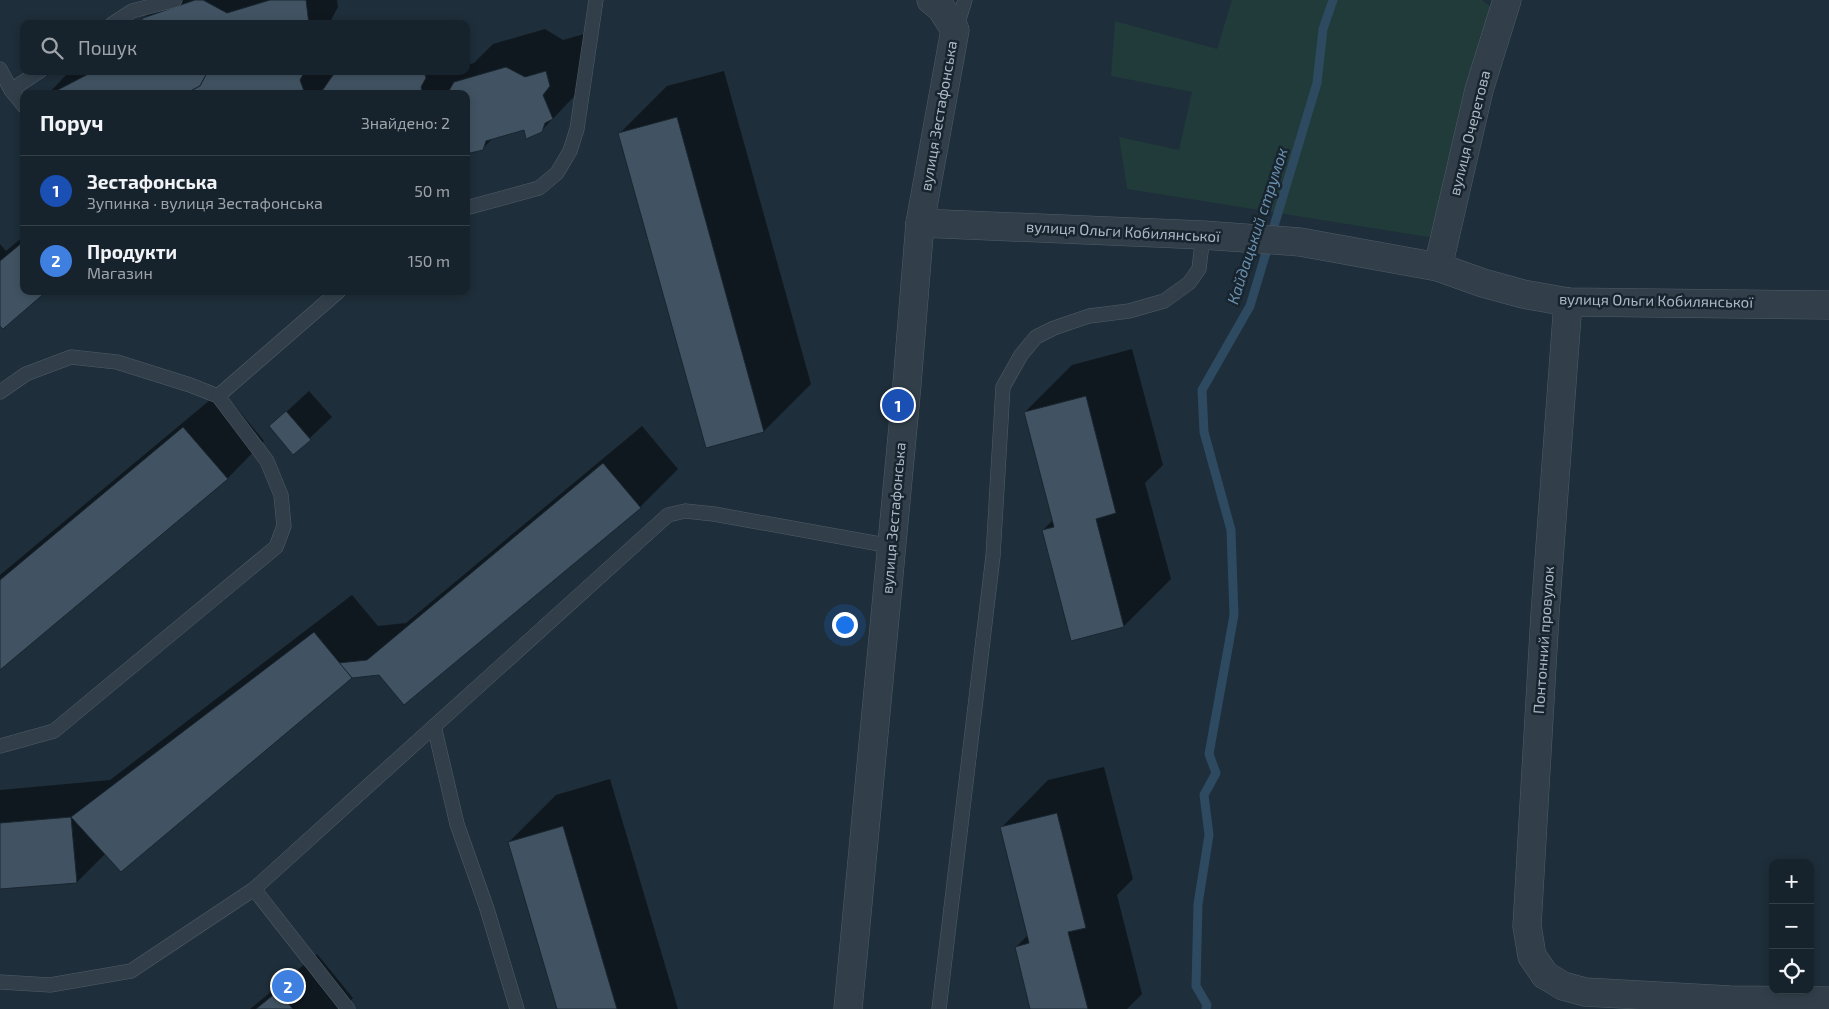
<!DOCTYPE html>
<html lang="uk">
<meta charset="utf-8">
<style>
body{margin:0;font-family:"Exo 2",sans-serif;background:#1f2a34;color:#f1f3f6}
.controls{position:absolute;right:15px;bottom:15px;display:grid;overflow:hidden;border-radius:10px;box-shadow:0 2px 8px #0003}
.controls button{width:45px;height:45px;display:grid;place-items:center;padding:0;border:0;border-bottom:1px solid #353f48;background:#16222c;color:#f1f3f6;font:25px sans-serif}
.you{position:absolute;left:844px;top:624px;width:18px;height:18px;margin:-12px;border:4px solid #fff;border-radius:50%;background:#1a73e8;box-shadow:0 0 0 8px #1a73e833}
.badge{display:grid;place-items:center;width:32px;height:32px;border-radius:50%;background:#b45309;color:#fff;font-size:16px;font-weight:700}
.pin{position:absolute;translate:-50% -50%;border:2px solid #fff;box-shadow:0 1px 5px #0006}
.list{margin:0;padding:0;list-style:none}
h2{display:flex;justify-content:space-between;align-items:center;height:65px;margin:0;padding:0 20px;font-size:21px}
h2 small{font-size:16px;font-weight:400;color:#9ea4a9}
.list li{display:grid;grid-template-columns:32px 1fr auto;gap:15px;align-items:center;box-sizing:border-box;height:70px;padding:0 20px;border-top:1px solid #353f48}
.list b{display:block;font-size:19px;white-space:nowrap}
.list p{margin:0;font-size:16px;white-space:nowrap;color:#9ea4a9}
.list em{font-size:16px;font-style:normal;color:#9ea4a9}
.icon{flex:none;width:28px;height:28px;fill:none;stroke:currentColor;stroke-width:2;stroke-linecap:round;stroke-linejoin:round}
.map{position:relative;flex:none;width:1829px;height:1009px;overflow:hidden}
.search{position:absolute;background:#16222c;box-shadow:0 2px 8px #0003;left:20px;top:20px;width:450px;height:55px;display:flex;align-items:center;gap:12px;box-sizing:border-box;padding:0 18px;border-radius:10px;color:#9ea4a9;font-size:19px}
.panel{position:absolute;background:#16222c;box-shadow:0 2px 8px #0003;left:20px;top:90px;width:450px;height:205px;border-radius:10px}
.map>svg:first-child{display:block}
</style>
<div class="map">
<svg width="1829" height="1009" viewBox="0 0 1829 1009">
<rect width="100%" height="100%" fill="#1e2e3a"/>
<!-- green -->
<polygon fill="#203b3a" points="1232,0 1482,0 1493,9 1441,239 1127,189 1119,137 1179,150 1192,92 1111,76 1115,21 1217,49"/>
<!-- shadow -->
<g fill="#0007">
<polygon points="162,0 337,0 338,7 329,24 337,21 338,24 141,24 144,18"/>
<polygon points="424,21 428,24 415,24"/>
<polygon points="545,29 563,40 584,34 588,47 581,56 590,80 541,131 525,128 493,138 482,149 466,94 48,94 70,71 466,71 466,65 474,63 493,44"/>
<polygon points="724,71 811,384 764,431 707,447 620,133 667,86"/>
<polygon points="24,236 24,291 0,324 0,244 6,251"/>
<polygon points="1132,349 1163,465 1145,483 1171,579 1124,626 1072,639 1043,530 1053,520 1025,412 1072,365"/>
<polygon points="222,390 264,441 227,479 0,668 0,575"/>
<polygon points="309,391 332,417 294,453 271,426"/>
<polygon points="642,426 678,469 640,507 380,674 352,677 106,853 77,882 0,888 0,790 110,780 352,595 378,626 406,623"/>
<polygon points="1104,767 1133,879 1117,895 1142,994 1127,1009 1032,1009 1016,947 1028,935 1001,828 1048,780"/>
<polygon points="610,779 678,1009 558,1009 509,842 556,795"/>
<polygon points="317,954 353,998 342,1009 250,1009"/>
</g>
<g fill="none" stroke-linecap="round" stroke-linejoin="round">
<!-- stream -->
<polyline stroke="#2e4a61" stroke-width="9" points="1206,1009 1207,1005 1196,986 1198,904 1209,835 1204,795 1216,773 1209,754 1234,615 1231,530 1204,432 1202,390 1250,306 1317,83 1323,29 1333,0"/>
</g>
<!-- building -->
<g fill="#415362" stroke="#1a2630">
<polygon points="195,0 203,0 227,13 270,0 306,0 309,24 140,24 143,18"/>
<polygon points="506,67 525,77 546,71 550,86 543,95 553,119 545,123 542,132 526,139 524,130 486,141 483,150 466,154 466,94 447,94 454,82"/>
<polygon points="94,71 208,71 200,86 185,94 50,94"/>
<polygon points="208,71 305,71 300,80 304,91 322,91 333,75 344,71 424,71 426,78 421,87 423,94 185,94 200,86"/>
<polygon points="677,117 764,432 706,448 618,133"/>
<polygon points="24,241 24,291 47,291 3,329 0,326 0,261"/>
<polygon points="1086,396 1116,513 1096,519 1124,627 1071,641 1042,530 1054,527 1024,412"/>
<polygon points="286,411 311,440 293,455 269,426"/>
<polygon points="183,427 228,479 0,670 0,580"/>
<polygon points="603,463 641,508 404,705 379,675 352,678 339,663 367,660"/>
<polygon points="314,632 352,678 121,872 71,817"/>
<polygon points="1057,813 1086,928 1068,932 1088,1009 1030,1009 1015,947 1029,943 1000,827"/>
<polygon points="71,817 77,883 0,889 0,823"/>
<polygon points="563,826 617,1009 557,1009 508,842"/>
<polygon points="278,991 293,1009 256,1009"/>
</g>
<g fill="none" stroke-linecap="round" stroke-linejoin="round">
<!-- service casing -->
<g stroke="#4f5d68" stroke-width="15">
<g id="service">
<polyline points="112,24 132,11 175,0"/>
<polyline points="956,29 965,0"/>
<polyline points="0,69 11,90 24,106"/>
<polyline points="11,90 40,71"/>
<polyline points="466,208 539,188 557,173 570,151 577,129 596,0"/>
<polyline points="0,392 26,374 71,357 117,362 190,385 218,396 267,461 281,495 284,526 276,547 54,731 0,746"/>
<polyline points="218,396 339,291"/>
<polyline points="434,726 457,824 487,909 517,1009"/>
<polyline points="254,889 348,1009"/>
<polyline points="0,982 50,985 131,971 254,889 668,515 685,511 714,514 891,546"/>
<polyline points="939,1009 993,556 1003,387 1021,355 1036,337 1054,328 1089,316 1129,311 1164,301 1189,283 1199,269 1203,235"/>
</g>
</g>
<!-- minor casing -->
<g stroke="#4f5d68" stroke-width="29">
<g id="minor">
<polyline points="1438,267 1479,90 1507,0"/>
<polyline points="1545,975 1532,956 1527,926 1545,614 1568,302"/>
</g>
</g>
<!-- tertiary casing -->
<g stroke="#4f5d68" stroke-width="29">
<g id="tertiary">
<polyline points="920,223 1203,235 1300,242 1438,267 1483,283 1523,294 1568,302 1829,305"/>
<polyline points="1545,975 1563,986 1585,992 1730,1000 1829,1001"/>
<polyline points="848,1009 907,384 920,223 955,30 941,8 931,0"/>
</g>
</g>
<!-- service -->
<use href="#service" stroke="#323f4a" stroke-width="14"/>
<!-- minor -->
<use href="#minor" stroke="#323f4a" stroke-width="28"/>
<!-- tertiary -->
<use href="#tertiary" stroke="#323f4a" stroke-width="28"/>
</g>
<g text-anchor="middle" stroke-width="5" stroke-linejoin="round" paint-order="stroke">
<!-- street labels -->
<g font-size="15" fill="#acbac7" stroke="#18242e">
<text transform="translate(939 116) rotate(-80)" y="5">вулиця Зестафонська</text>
<text transform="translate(1470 133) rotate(-76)" y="5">вулиця Очеретова</text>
<text transform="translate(1123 232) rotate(3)" y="5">вулиця Ольги Кобилянської</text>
<text transform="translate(1656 301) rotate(1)" y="5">вулиця Ольги Кобилянської</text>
<text transform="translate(894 518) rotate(-85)" y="5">вулиця Зестафонська</text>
<text transform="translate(1544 640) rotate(-86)" y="5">Понтонний провулок</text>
</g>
<!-- water labels -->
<g font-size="16" font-style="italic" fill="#6990ae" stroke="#18242e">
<text transform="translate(1257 226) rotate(-72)" y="6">Кайдацький струмок</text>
</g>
</g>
</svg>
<div class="controls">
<button>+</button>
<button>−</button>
<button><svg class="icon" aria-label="locate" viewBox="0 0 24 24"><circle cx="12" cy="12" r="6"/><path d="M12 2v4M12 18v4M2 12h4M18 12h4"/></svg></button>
</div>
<div class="you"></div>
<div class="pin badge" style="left:898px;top:405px;background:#1a4fb4">1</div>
<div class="pin badge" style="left:288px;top:986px;background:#3f7fe0">2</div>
<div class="search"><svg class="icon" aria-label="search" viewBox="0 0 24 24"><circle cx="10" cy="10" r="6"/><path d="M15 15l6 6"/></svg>Пошук</div>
<section class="panel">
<h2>Поруч<small>Знайдено: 2</small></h2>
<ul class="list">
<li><span class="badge" style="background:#1a4fb4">1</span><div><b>Зестафонська</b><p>Зупинка · вулиця Зестафонська</p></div><em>50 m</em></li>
<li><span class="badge" style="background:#3f7fe0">2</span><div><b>Продукти</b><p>Магазин</p></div><em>150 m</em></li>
</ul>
</section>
</div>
